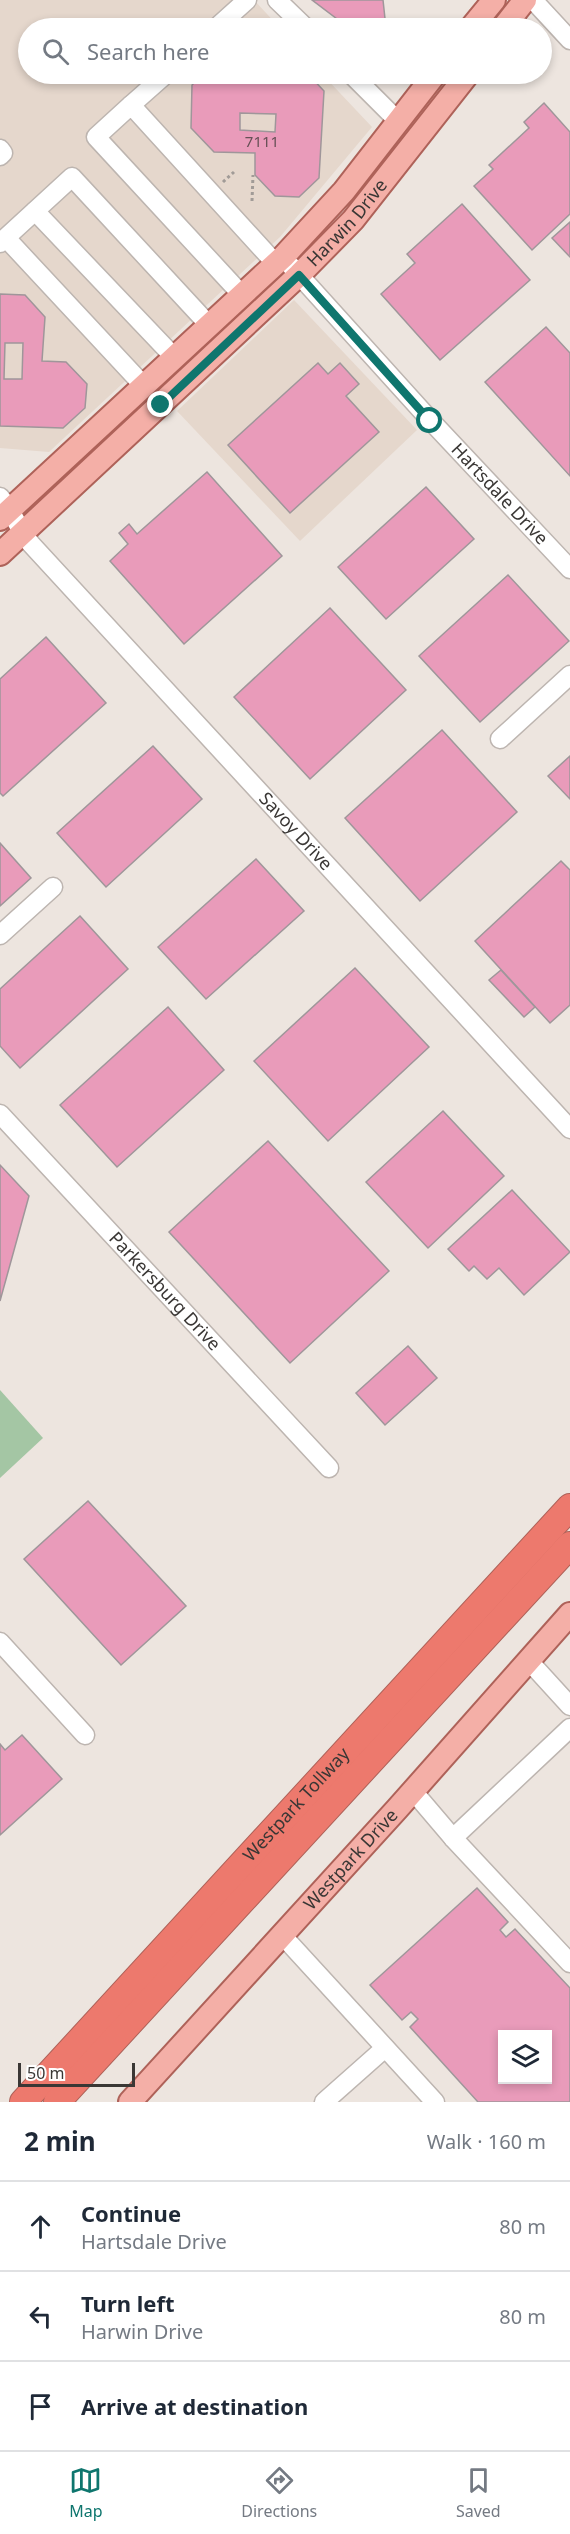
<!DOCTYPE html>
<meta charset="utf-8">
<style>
body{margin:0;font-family:"Noto Sans",sans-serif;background:#f2f2f3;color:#1f2937}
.controls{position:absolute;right:18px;bottom:18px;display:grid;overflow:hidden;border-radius:0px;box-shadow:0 3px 9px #0003}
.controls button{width:54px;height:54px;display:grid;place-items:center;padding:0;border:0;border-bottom:2px solid #e0e1e3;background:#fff;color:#1f2937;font:30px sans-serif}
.scale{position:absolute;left:18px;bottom:15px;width:117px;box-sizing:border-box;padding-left:6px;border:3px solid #3a3735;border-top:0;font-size:16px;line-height:21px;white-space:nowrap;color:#3a3735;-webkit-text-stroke:4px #fff;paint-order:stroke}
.stop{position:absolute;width:18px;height:18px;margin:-14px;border:4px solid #0f766e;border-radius:50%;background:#fff}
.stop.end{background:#0f766e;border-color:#fff;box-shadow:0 2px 6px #0008}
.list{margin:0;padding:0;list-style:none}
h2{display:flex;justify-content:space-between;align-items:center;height:78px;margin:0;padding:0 24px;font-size:26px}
h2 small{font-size:20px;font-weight:400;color:#747a83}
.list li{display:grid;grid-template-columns:39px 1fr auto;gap:18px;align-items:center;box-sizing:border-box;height:90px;padding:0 24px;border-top:2px solid #e0e1e3}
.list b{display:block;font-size:22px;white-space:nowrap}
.list p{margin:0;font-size:20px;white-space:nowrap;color:#747a83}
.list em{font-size:20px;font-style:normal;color:#747a83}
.icon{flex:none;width:33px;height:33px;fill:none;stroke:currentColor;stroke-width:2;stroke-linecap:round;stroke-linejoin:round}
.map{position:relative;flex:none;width:570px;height:2102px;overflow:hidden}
.search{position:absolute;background:#fff;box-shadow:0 3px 9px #0003;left:18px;right:18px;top:18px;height:66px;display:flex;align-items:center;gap:15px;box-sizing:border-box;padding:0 21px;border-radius:33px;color:#747a83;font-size:22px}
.sheet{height:348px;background:#fff}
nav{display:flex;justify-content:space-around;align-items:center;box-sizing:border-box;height:84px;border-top:2px solid #e0e1e3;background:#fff;font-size:16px;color:#747a83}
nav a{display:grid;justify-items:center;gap:3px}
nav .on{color:#0f766e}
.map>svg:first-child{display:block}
</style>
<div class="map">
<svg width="570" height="2102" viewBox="0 0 570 2102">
<rect width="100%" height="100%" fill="#ede5df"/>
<!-- built -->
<g fill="#e5d7cc">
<polygon points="0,0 254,0 280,28 28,28 28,74 322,74 372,127 280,237 49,452 0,448"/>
<polygon points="294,300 417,430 300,541 177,411"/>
</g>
<!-- green -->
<polygon fill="#a4c6a4" points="0,1390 43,1438 0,1478"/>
<!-- building -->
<g fill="#e99bba" stroke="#9f969a" stroke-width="1.5" fill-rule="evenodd">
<polygon points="312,0 383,0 386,28 349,28"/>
<path d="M204,74H308L324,91L319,178L299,197L275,196L255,175V153L214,152L191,128L192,85ZM240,113L276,114L275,132L240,130Z"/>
<polygon points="544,103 570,132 570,214 532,250 474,186 493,169 489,165 529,128 524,122"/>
<polygon points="462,204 530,280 440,360 381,294 415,263 407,254"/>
<polygon points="570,222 570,257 552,238"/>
<path d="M0,294L25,295L45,317L42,361L66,362L87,384L85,408L63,428L0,426ZM5,343H23L22,379H4Z"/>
<polygon points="546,327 570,353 570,476 485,382"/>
<polygon points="318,363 328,374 340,363 359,384 346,396 379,432 290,513 228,445"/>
<polygon points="207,472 282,556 184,644 110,561 128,544 119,533 129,524 137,534"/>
<polygon points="426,487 474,539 386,619 338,567"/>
<polygon points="508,575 569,641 480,722 419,656"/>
<polygon points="330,608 406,690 310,779 234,697"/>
<polygon points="46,637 106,703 3,796 0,793 0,679"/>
<polygon points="442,730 517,812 420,901 345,818"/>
<polygon points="153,746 202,799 106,887 57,833"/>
<polygon points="570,756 570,799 548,776"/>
<polygon points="0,843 31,878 0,906"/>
<polygon points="256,859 304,911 206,999 158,947"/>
<polygon points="561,861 570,870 570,1005 550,1023 475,941"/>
<polygon points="80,916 128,969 20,1068 0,1046 0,989"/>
<polygon points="355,968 429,1047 328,1141 254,1061"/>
<polygon points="501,970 535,1007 524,1017 489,980"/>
<polygon points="168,1007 224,1070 117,1167 60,1105"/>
<polygon points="443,1111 504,1176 428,1248 366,1182"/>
<polygon points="268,1141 389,1271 290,1363 169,1232"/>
<polygon points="0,1165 29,1196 0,1301"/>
<polygon points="512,1190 570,1252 524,1295 499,1268 487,1279 474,1266 469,1271 448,1249"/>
<polygon points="408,1346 437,1378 385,1425 356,1393"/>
<polygon points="88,1501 186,1606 121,1665 24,1559"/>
<polygon points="22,1735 62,1779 0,1835 0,1744 5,1750"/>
<path d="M477,1888L508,1922L500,1930L506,1937L515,1929L570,1988V2102H478L410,2027L418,2019L411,2012L402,2020L370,1985ZM502,2034H548V2080H502Z"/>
</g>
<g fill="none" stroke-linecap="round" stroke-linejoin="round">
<!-- minor casing -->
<g stroke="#bdb5b0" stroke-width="21">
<g id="minor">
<polyline points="277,0 306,28"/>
<polyline points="533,0 570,40"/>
<polyline points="216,28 247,0"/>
<polyline points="351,74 398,121"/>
<polyline points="131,105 166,74"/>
<polyline points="0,149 3,153 0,156"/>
<polyline points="35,211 174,357"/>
<polyline points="6,238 143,385"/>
<polyline points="0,243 72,177 209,325"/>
<path id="s1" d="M291,266L431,421L570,569"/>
<polyline points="242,295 96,137 131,105 276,264"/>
<path id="s2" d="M0,497C13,511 18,529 31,544L570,1129"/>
<polyline points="500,739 570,675"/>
<polyline points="0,935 53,887"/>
<path id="s3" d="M0,1114L329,1468"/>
<polyline points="0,1642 85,1735"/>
<polyline points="528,1660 570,1706"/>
<polyline points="413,1791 453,1838 570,1963"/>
<polyline points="453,1838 570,1728"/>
<polyline points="282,1935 435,2102"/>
<polyline points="324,2102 385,2048"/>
</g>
</g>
<!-- major casing -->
<g stroke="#ae6259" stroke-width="26">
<g id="major">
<polyline points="471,28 494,0"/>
<polyline points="503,28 525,0"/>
<polyline points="0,519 283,257 344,191 435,74"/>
<path id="s4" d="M0,554L299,275L353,220L468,74"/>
<path id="s5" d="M130,2102L397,1809L570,1614"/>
</g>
</g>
<!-- highway casing -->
<g stroke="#ae6259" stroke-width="28">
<g id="highway">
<path id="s6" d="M23,2102L570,1507"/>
<polyline points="57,2102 570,1545"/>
</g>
</g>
<!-- path -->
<g stroke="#a19b97" stroke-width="3" stroke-dasharray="3 3" stroke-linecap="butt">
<polyline points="223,182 234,172"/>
<polyline points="252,201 253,175"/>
</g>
<!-- minor -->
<use href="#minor" stroke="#fff" stroke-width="18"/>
<!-- major -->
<use href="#major" stroke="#f4afa7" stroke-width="22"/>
<!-- highway -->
<use href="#highway" stroke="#ed796d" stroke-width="26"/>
</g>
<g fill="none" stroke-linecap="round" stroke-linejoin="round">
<!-- route -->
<polyline stroke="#0f766e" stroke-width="8" points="161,405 299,275 430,421"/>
</g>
<g text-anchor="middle" stroke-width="5" stroke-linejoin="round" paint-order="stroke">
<!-- number labels -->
<g font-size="15" fill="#665056">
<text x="262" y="147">7111</text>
</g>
<!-- street labels -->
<g font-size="18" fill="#3a3735" stroke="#fff">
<text dy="6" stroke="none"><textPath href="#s4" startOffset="480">Harwin Drive</textPath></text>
<text dy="6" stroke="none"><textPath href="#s1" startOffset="309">Hartsdale Drive</textPath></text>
<text dy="6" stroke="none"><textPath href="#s2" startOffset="447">Savoy Drive</textPath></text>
<text dy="6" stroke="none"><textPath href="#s3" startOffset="242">Parkersburg Drive</textPath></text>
<text dy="6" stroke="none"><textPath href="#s6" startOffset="404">Westpark Tollway</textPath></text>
<text dy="6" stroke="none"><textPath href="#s5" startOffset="328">Westpark Drive</textPath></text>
</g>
</g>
</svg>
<div class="controls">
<button><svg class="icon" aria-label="layers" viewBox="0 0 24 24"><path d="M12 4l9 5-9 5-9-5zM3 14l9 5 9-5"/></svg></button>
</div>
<div class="scale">50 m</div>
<div class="stop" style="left:430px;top:421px"></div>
<div class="stop end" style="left:161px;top:405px"></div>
<div class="search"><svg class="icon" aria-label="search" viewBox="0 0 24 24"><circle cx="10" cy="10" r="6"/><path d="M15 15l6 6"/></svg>Search here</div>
</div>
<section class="sheet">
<h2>2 min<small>Walk · 160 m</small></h2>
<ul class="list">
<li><svg class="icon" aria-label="ahead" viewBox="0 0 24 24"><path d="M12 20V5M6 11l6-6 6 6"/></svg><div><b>Continue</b><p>Hartsdale Drive</p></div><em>80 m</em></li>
<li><svg class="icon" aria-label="left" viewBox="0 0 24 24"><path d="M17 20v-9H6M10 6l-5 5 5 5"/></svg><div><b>Turn left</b><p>Harwin Drive</p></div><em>80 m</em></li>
<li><svg class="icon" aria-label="arrive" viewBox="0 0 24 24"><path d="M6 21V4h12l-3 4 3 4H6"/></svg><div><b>Arrive at destination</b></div></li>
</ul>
</section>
<nav>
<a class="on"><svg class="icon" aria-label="map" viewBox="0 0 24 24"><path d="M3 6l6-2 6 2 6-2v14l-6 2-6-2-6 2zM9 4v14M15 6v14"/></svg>Map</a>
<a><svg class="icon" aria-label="directions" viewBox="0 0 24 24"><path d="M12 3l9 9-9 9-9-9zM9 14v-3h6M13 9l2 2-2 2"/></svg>Directions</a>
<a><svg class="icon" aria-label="saved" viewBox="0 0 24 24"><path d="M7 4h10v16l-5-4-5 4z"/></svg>Saved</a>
</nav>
